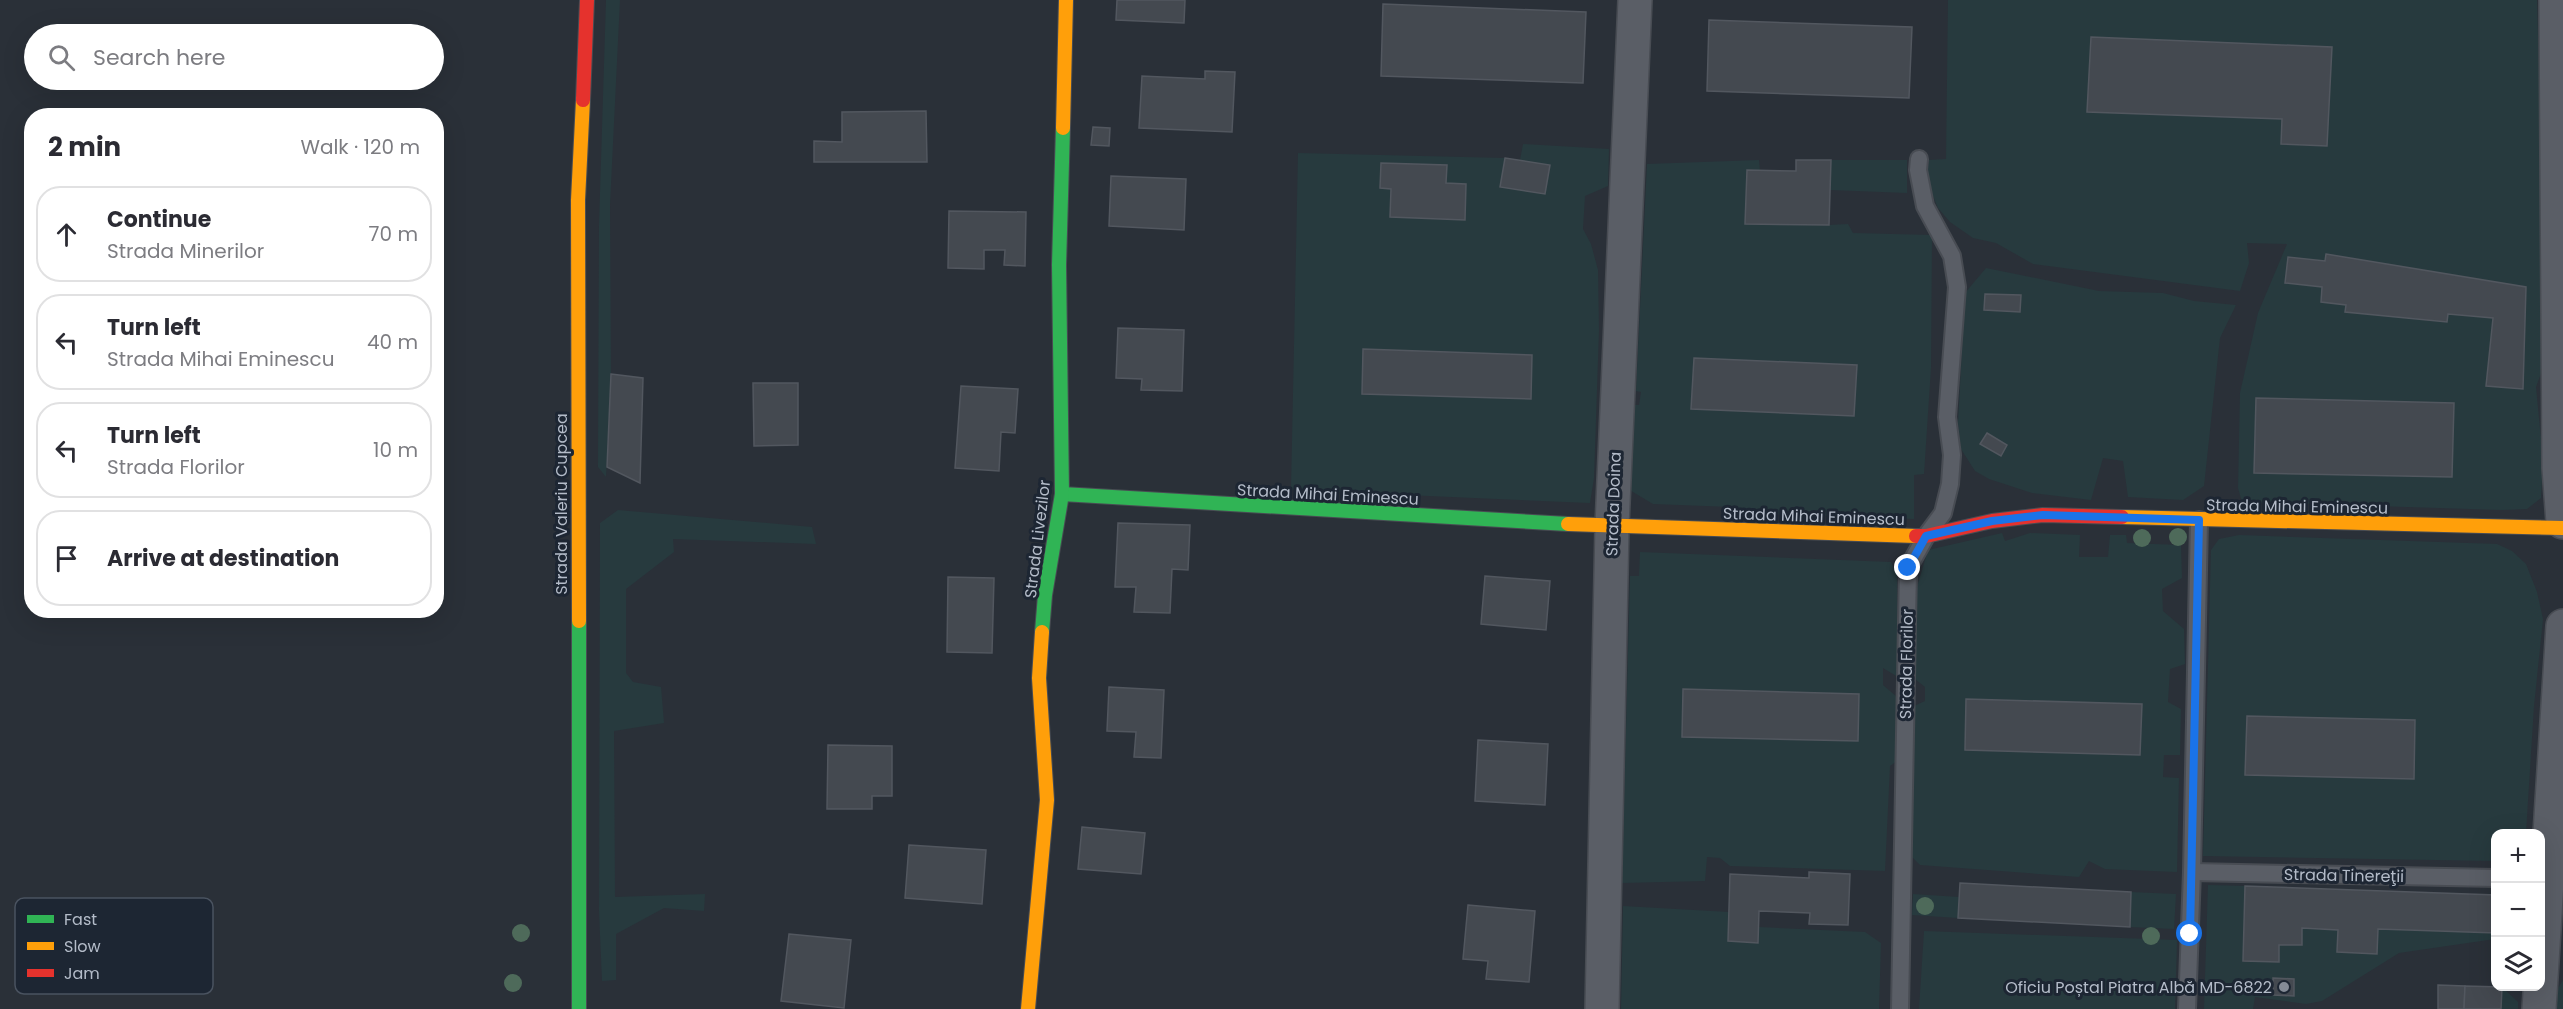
<!DOCTYPE html>
<meta charset="utf-8">
<style>
body{margin:0;font-family:Poppins,sans-serif;background:#f2f2f3;color:#2b2b33}
.controls{position:absolute;right:18px;bottom:18px;display:grid;overflow:hidden;border-radius:12px;box-shadow:0 6px 24px #0002}
.controls button{width:54px;height:54px;display:grid;place-items:center;padding:0;border:0;border-bottom:2px solid #e1e1e2;background:#fff;color:#2b2b33;font:30px sans-serif}
.stop{position:absolute;width:18px;height:18px;margin:-14px;border:4px solid #1a73e8;border-radius:50%;background:#fff}
.stop.end{background:#1a73e8;border-color:#fff;box-shadow:0 2px 6px #0008}
.list{margin:0;padding:0;list-style:none}
h2{display:flex;justify-content:space-between;align-items:center;height:78px;margin:0;padding:0 24px;font-size:26px}
h2 small{font-size:20px;font-weight:400;color:#7c7c81}
.list li{display:grid;grid-template-columns:39px 1fr auto;gap:18px;align-items:center;box-sizing:border-box;height:96px;margin:0 12px 12px;padding:0 12px;border:2px solid #e1e1e2;border-radius:24px}
.list b{display:block;font-size:22px;white-space:nowrap}
.list p{margin:0;font-size:20px;white-space:nowrap;color:#7c7c81}
.list em{font-size:20px;font-style:normal;color:#7c7c81}
.icon{flex:none;width:33px;height:33px;fill:none;stroke:currentColor;stroke-width:2;stroke-linecap:round;stroke-linejoin:round}
.map{position:relative;flex:none;width:2563px;height:1009px;overflow:hidden}
.search{position:absolute;background:#fff;box-shadow:0 6px 24px #0002;left:24px;top:24px;width:420px;height:66px;display:flex;align-items:center;gap:15px;box-sizing:border-box;padding:0 21px;border-radius:33px;color:#7c7c81;font-size:22px}
.panel{position:absolute;background:#fff;box-shadow:0 6px 24px #0002;left:24px;top:108px;width:420px;height:510px;border-radius:24px}
.map>svg:first-child{display:block}
</style>
<div class="map">
<svg width="2563" height="1009" viewBox="0 0 2563 1009">
<rect width="100%" height="100%" fill="#2a3038"/>
<!-- green -->
<g fill="#273a3e">
<polygon points="606,0 620,0 610,205 611,374 606,477 598,467 599,225"/>
<polygon points="1948,0 2537,0 2547,357 2536,387 2543,460 2541,498 2527,509 2502,510 2242,502 2238,488 2240,393 2258,313 2287,244 2247,243 2249,263 2240,291 2033,264 1996,243 1973,238 1950,222 1938,208 1926,179 1929,160 1946,159"/>
<polygon points="1523,144 1609,149 1608,186 1585,196 1583,229 1591,244 1598,270 1599,330 1594,478 1590,503 1291,490 1298,153 1505,158 1520,160"/>
<polygon points="1759,160 1760,171 1796,171 1796,160 1907,160 1907,193 1830,190 1829,225 1848,224 1853,233 1932,235 1931,368 1924,474 1914,475 1914,519 1738,513 1731,512 1731,507 1653,504 1628,489 1631,405 1639,405 1641,392 1636,391 1647,164"/>
<polygon points="1986,268 2099,291 2163,293 2194,301 2236,305 2220,338 2204,486 2183,500 2128,497 2123,461 2103,458 2091,500 2032,493 1989,479 1975,471 1961,449 1958,423 1965,293"/>
<polygon points="618,510 812,527 816,544 673,539 674,552 626,589 626,673 633,682 661,687 664,723 614,731 615,897 705,894 704,911 664,908 616,934 616,980 602,981 599,911 600,523"/>
<polygon points="2002,533 2005,541 2030,533 2080,535 2079,557 2108,557 2110,535 2126,535 2127,543 2181,545 2182,578 2162,589 2163,611 2184,629 2185,664 2170,669 2168,702 2181,709 2180,755 2164,755 2163,777 2179,778 2177,872 2105,869 2089,861 2079,877 1920,865 1909,854 1914,706 1925,701 1925,687 1915,679 1917,587 1928,550"/>
<polygon points="2239,535 2497,544 2512,551 2526,564 2537,592 2543,619 2534,706 2526,833 2496,834 2495,861 2203,856 2211,550 2219,539"/>
<polygon points="1640,552 1891,562 1897,574 1898,677 1883,668 1883,685 1897,697 1897,761 1890,766 1885,871 1730,866 1720,858 1707,857 1705,881 1622,883 1630,576 1639,576"/>
<polygon points="2208,885 2245,886 2243,962 2279,962 2279,945 2301,945 2302,928 2338,930 2337,952 2377,954 2378,929 2495,933 2495,939 2399,953 2322,1001 2306,1004 2255,997 2253,1009 2204,1009"/>
<polygon points="2131,892 2176,894 2174,929 2130,927"/>
<polygon points="1913,894 1959,897 1958,918 1912,915"/>
<polygon points="1623,906 1729,912 1728,941 1758,943 1759,927 1865,932 1881,943 1879,1009 1621,1009"/>
<polygon points="1924,931 2177,940 2175,1009 1919,1009"/>
<polygon points="2563,980 2563,1009 2551,1009 2552,998"/>
<polygon points="2502,987 2518,1002 2518,1009 2501,1009"/>
</g>
<!-- building -->
<g fill="#444950" stroke="#52575f" stroke-width="1.5">
<polygon points="1117,0 1185,0 1184,23 1116,20"/>
<polygon points="1383,4 1586,12 1583,83 1381,76"/>
<polygon points="1709,20 1912,27 1909,98 1707,91"/>
<polygon points="2091,37 2332,47 2327,146 2281,144 2282,119 2087,112"/>
<polygon points="1205,71 1235,72 1232,132 1139,128 1142,76 1205,79"/>
<polygon points="926,111 927,162 814,162 814,141 842,142 842,112"/>
<polygon points="1093,127 1110,128 1109,146 1091,145"/>
<polygon points="1505,158 1550,165 1545,194 1500,187"/>
<polygon points="1796,160 1831,160 1829,225 1745,224 1747,170 1796,171"/>
<polygon points="1381,163 1447,165 1446,183 1466,184 1465,220 1390,217 1391,189 1380,188"/>
<polygon points="1111,176 1186,179 1184,230 1109,226"/>
<polygon points="949,211 1026,212 1025,266 1004,265 1005,250 984,250 984,269 948,268"/>
<polygon points="2326,254 2526,287 2523,389 2486,386 2493,318 2448,314 2447,322 2345,312 2346,305 2321,302 2322,287 2285,283 2288,257 2325,261"/>
<polygon points="1985,294 2021,295 2020,312 1984,310"/>
<polygon points="1118,328 1184,330 1182,391 1141,390 1142,379 1116,378"/>
<polygon points="1363,349 1532,355 1531,399 1362,394"/>
<polygon points="1694,358 1857,365 1854,416 1691,409"/>
<polygon points="611,374 643,378 640,483 607,467"/>
<polygon points="753,383 798,383 798,445 754,446"/>
<polygon points="961,386 1018,389 1015,433 1001,432 999,471 955,468"/>
<polygon points="2256,398 2454,403 2452,477 2254,473"/>
<polygon points="1987,433 2007,445 2001,456 1980,444"/>
<polygon points="1118,523 1190,525 1188,570 1172,569 1170,613 1134,612 1136,587 1115,587"/>
<polygon points="1485,576 1550,581 1546,630 1481,624"/>
<polygon points="948,577 994,578 992,653 947,652"/>
<polygon points="1109,687 1164,690 1161,758 1134,757 1136,732 1107,731"/>
<polygon points="1683,689 1859,694 1858,741 1682,737"/>
<polygon points="1966,699 2142,704 2140,755 1965,750"/>
<polygon points="2247,716 2415,720 2414,779 2245,775"/>
<polygon points="1478,740 1548,744 1545,805 1475,801"/>
<polygon points="828,745 892,746 892,796 872,796 872,809 827,809"/>
<polygon points="1082,827 1145,833 1141,874 1078,869"/>
<polygon points="909,845 986,850 982,904 905,898"/>
<polygon points="1809,872 1850,874 1848,925 1809,924 1810,913 1759,911 1758,943 1728,941 1730,874 1809,878"/>
<polygon points="1960,883 2131,892 2130,927 1958,918"/>
<polygon points="2245,886 2496,895 2496,933 2378,929 2377,954 2337,952 2338,930 2302,928 2302,945 2279,945 2279,962 2243,961"/>
<polygon points="1468,905 1535,911 1529,982 1486,979 1488,961 1463,959"/>
<polygon points="789,934 851,940 844,1008 781,1001"/>
<polygon points="2273,978 2294,979 2294,996 2273,995"/>
<polygon points="2438,985 2465,986 2464,1009 2438,1009"/>
<polygon points="2465,986 2502,987 2501,1009 2464,1009"/>
</g>
<g fill="none" stroke-linecap="round" stroke-linejoin="round">
<!-- lane casing -->
<g stroke="#484c53" stroke-width="20">
<g id="lane">
<polyline points="2192,872 2496,878"/>
<polyline points="1900,1009 1908,568 1926,536 1943,513 1950,484 1952,455 1947,417 1957,287 1952,256 1925,206 1918,170 1919,159"/>
<polyline points="2187,1009 2192,872 2199,520"/>
</g>
</g>
<!-- street casing -->
<g stroke="#484c53" stroke-width="36">
<g id="street">
<polyline points="2556,0 2559,468 2563,522"/>
<polyline points="1602,1009 1612,526 1635,0"/>
<polyline points="2539,1009 2563,626"/>
</g>
</g>
<!-- fast casing -->
<g stroke="#484c53" stroke-width="16">
<g id="fast">
<polyline points="1062,494 1568,524"/>
<polyline points="579,621 579,1009"/>
<polyline points="1042,632 1045,595 1062,494 1059,265 1063,128"/>
</g>
</g>
<!-- slow casing -->
<g stroke="#484c53" stroke-width="16">
<g id="slow">
<polyline points="1063,128 1066,0"/>
<polyline points="2122,517 2563,528"/>
<polyline points="1568,524 1916,536"/>
<polyline points="579,621 578,200 583,100"/>
<polyline points="1028,1009 1047,800 1039,678 1042,632"/>
</g>
</g>
<!-- jam casing -->
<g stroke="#484c53" stroke-width="16">
<g id="jam">
<polyline points="583,100 587,0"/>
<polyline points="1916,536 1926,536 1992,521 2043,515 2122,517"/>
</g>
</g>
<!-- lane -->
<use href="#lane" stroke="#5a5e66" stroke-width="16"/>
<!-- street -->
<use href="#street" stroke="#5a5e66" stroke-width="33"/>
<!-- fast -->
<use href="#fast" stroke="#30b455" stroke-width="14"/>
<!-- slow -->
<use href="#slow" stroke="#ff9f0a" stroke-width="14"/>
<!-- jam -->
<use href="#jam" stroke="#e5322d" stroke-width="14"/>
</g>
<!-- trees -->
<g fill="#4e6a5a">
<circle cx="2178" cy="537" r="9"/>
<circle cx="2142" cy="538" r="9"/>
<circle cx="1925" cy="906" r="9"/>
<circle cx="521" cy="933" r="9"/>
<circle cx="2151" cy="936" r="9"/>
<circle cx="513" cy="983" r="9"/>
</g>
<g fill="none" stroke-linecap="round" stroke-linejoin="round">
<!-- route -->
<polyline stroke="#1a73e8" stroke-width="8" points="1908,568 1926,536 1992,521 2043,515 2199,520 2190,934"/>
</g>
<!-- markers -->
<circle fill="#848b96" stroke="#1d2633" stroke-width="2" cx="2284" cy="987" r="6"/>
<g text-anchor="middle" stroke-width="6" stroke-linejoin="round" paint-order="stroke">
<!-- street labels -->
<g font-size="16" fill="#b4bcc9" stroke="#1d2633">
<text transform="translate(1328 494) rotate(3)" y="6">Strada Mihai Eminescu</text>
<text transform="translate(561 504) rotate(-90)" y="6">Strada Valeriu Cupcea</text>
<text transform="translate(1613 504) rotate(-88)" y="6">Strada Doina</text>
<text transform="translate(2297 506) rotate(1)" y="6">Strada Mihai Eminescu</text>
<text transform="translate(1814 516) rotate(2)" y="6">Strada Mihai Eminescu</text>
<text transform="translate(1037 539) rotate(-83)" y="6">Strada Livezilor</text>
<text transform="translate(1906 664) rotate(-89)" y="6">Strada Florilor</text>
<text transform="translate(2344 875) rotate(1)" y="6">Strada Tinereţii</text>
</g>
<!-- poi labels -->
<g font-size="16" fill="#b4bcc9" stroke="#1d2633" text-anchor="end">
<text x="2272" y="993">Oficiu Poștal Piatra Albă MD-6822</text>
</g>
</g>
<!-- legend -->
<rect x="15" y="898" width="198" height="96" rx="9" fill="#1d2633" stroke="#4a5360" stroke-width="1.5"/>
<rect x="27" y="915" width="27" height="8" fill="#30b455"/>
<rect x="27" y="942" width="27" height="8" fill="#ff9f0a"/>
<rect x="27" y="969" width="27" height="8" fill="#e5322d"/>
<g font-size="16" fill="#b4bcc9">
<text x="64" y="925">Fast</text>
<text x="64" y="952">Slow</text>
<text x="64" y="979">Jam</text>
</g>
</svg>
<div class="controls">
<button>+</button>
<button>−</button>
<button><svg class="icon" aria-label="layers" viewBox="0 0 24 24"><path d="M12 4l9 5-9 5-9-5zM3 14l9 5 9-5"/></svg></button>
</div>
<div class="stop" style="left:2190px;top:934px"></div>
<div class="stop end" style="left:1908px;top:568px"></div>
<div class="search"><svg class="icon" aria-label="search" viewBox="0 0 24 24"><circle cx="10" cy="10" r="6"/><path d="M15 15l6 6"/></svg>Search here</div>
<section class="panel">
<h2>2 min<small>Walk · 120 m</small></h2>
<ul class="list">
<li><svg class="icon" aria-label="ahead" viewBox="0 0 24 24"><path d="M12 20V5M6 11l6-6 6 6"/></svg><div><b>Continue</b><p>Strada Minerilor</p></div><em>70 m</em></li>
<li><svg class="icon" aria-label="left" viewBox="0 0 24 24"><path d="M17 20v-9H6M10 6l-5 5 5 5"/></svg><div><b>Turn left</b><p>Strada Mihai Eminescu</p></div><em>40 m</em></li>
<li><svg class="icon" aria-label="left" viewBox="0 0 24 24"><path d="M17 20v-9H6M10 6l-5 5 5 5"/></svg><div><b>Turn left</b><p>Strada Florilor</p></div><em>10 m</em></li>
<li><svg class="icon" aria-label="arrive" viewBox="0 0 24 24"><path d="M6 21V4h12l-3 4 3 4H6"/></svg><div><b>Arrive at destination</b></div></li>
</ul>
</section>
</div>
